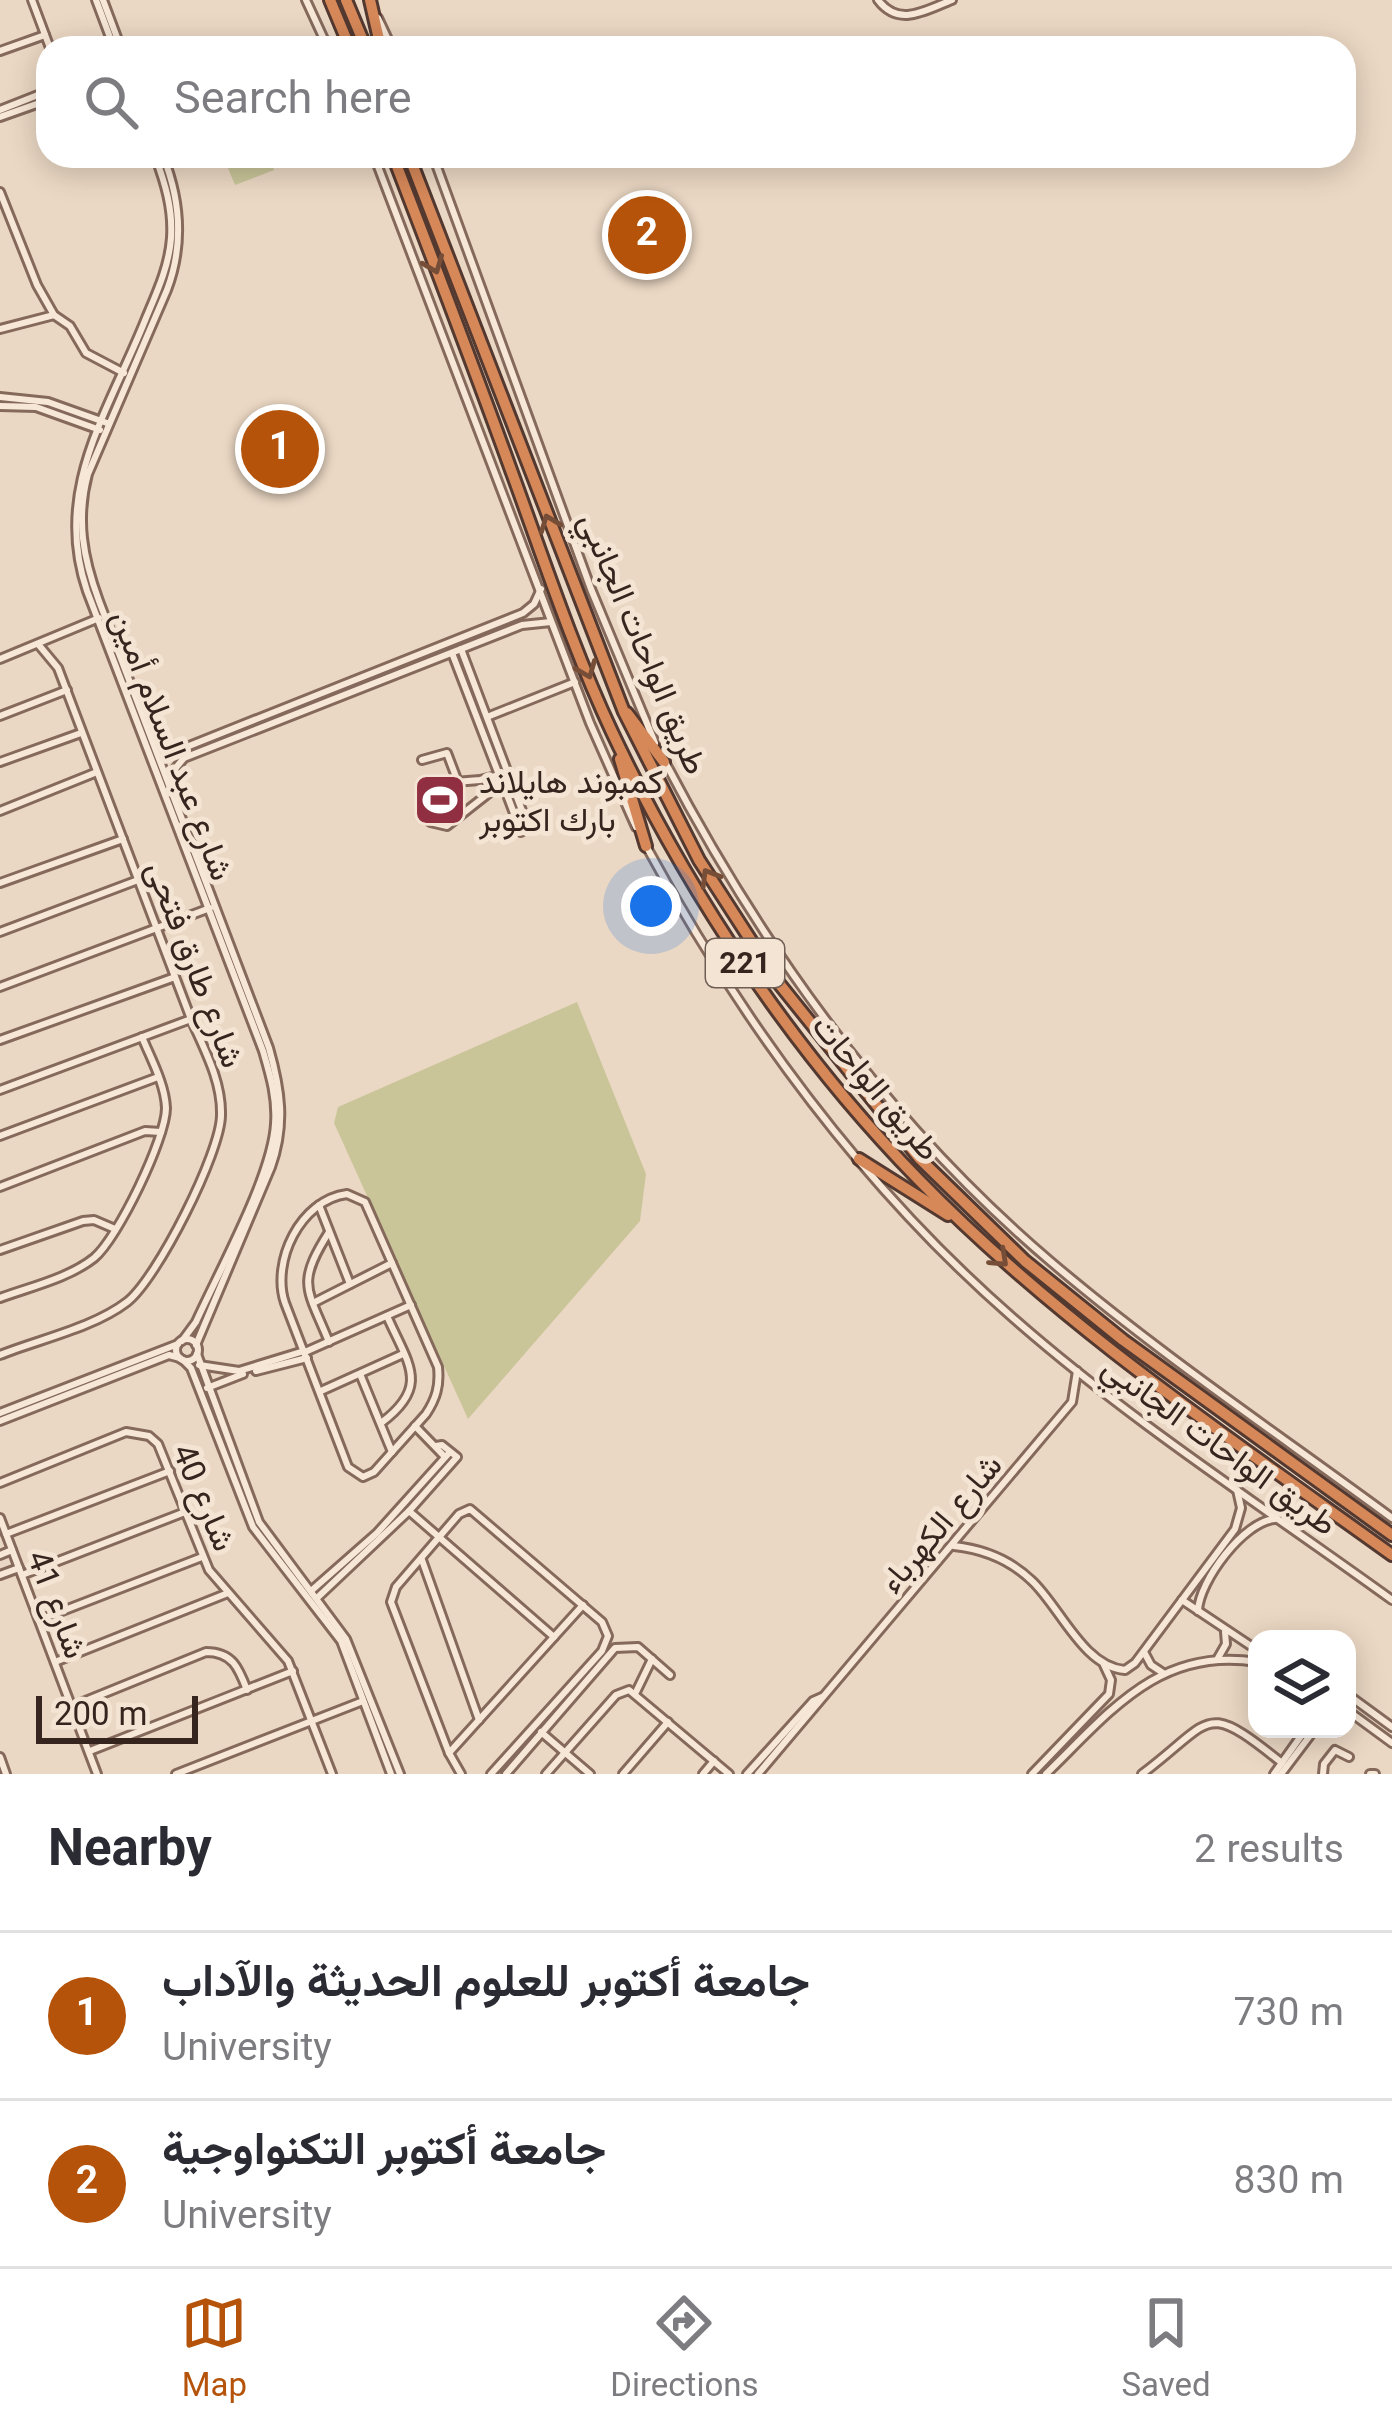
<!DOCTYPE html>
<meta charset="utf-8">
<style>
body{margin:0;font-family:Georgia,Vazirmatn,serif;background:#f2f2f3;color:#2b2b33}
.controls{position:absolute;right:36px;bottom:36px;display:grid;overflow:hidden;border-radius:24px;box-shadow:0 6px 30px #0003}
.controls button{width:108px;height:108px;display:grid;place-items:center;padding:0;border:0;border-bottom:3px solid #e1e1e2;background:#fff;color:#2b2b33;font:60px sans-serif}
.scale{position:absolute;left:36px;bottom:30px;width:162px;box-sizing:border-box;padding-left:12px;border:6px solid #36251f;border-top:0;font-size:33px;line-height:42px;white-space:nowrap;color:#36251f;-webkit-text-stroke:9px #f3e4d3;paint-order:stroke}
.you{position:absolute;left:651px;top:906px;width:42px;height:42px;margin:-30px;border:9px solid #fff;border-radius:50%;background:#1a73e8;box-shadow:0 0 0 18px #1a73e833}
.badge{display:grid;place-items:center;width:78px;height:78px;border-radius:50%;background:#b45309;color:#fff;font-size:39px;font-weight:700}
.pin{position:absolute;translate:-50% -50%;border:6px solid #fff;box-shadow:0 3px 12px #0006}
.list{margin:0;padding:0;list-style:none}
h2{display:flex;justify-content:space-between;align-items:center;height:156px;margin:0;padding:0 48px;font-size:51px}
h2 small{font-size:39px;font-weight:400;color:#7c7c81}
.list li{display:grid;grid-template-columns:78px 1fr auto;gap:36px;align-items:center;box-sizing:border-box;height:168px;padding:0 48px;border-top:3px solid #e1e1e2}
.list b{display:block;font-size:45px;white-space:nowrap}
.list p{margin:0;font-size:39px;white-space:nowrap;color:#7c7c81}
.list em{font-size:39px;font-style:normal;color:#7c7c81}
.icon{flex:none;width:66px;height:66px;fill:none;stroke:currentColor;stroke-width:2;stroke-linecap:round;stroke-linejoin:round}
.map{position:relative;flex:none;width:1392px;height:1774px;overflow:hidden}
.search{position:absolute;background:#fff;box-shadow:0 6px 30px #0003;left:36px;right:36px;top:36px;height:132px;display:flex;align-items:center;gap:30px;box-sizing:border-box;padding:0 42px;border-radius:36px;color:#7c7c81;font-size:45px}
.sheet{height:492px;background:#fff}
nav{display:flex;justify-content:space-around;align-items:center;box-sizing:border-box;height:168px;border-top:3px solid #e1e1e2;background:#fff;font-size:33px;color:#7c7c81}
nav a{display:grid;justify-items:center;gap:6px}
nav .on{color:#b45309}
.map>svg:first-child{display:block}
</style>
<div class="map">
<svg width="1392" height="1774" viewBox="0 0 1392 1774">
<rect width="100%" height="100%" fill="#ebd8c4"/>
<!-- green -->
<g fill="#c9c599">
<polygon points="223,156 269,156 274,170 235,185"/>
<polygon points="577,1002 646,1174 640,1221 468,1419 334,1123 338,1107"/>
</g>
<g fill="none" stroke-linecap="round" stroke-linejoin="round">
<!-- minor casing -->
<g stroke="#856a5c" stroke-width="12">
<g id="minor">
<polyline points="32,0 50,48"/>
<polyline points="96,0 114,48"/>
<polyline points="103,0 121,48"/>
<polyline points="306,0 328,48"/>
<path d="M878,0C899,28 926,10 952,0"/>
<polyline points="378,18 392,48"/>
<polyline points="0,51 45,35"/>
<polyline points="0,110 48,91"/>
<polyline points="0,117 48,100"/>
<path d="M155,156C165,183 173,209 171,238C169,266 157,292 146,318C109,411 52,489 87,591L263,1051C270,1075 277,1098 275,1124C272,1176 219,1271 196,1322L182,1341"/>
<path d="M163,156C181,201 184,245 167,290L88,474C76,519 83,558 99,601L269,1048C281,1090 286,1125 271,1167L196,1345"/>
<polyline points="374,156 590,723 636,827"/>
<polyline points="433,156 591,589 655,743"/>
<polyline points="0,192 37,285 54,315 70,326 86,353 124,373"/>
<polyline points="0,329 54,315"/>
<polyline points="0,397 48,402 107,423"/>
<polyline points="0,406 36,407 100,430"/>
<polyline points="461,649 529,829"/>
<polyline points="452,653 499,775"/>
<polyline points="0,659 99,618"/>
<polyline points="0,716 67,690"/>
<polyline points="487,717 575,682"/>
<polyline points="151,735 169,749 184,748 523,613 534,604 541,589"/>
<polyline points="422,760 447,753 458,782"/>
<path d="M664,760C762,948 888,1123 1050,1261C1158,1353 1278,1434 1392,1518"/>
<polyline points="0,762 81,733"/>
<polyline points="508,773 480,780 429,784 421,798 430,822 447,826 489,793 511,783"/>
<polyline points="504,787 521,832"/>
<polyline points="173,792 174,770 184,758 522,625 551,622"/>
<polyline points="0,811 97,772"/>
<path d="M645,844C740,1019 861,1185 1012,1317C1130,1421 1265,1508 1392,1600"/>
<polyline points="0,883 123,839"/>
<polyline points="0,932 138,880"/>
<polyline points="0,987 210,908"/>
<polyline points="0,1040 175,977"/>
<polyline points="0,1090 191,1019"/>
<polyline points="0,1136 158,1077"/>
<polyline points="0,1187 145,1131 161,1132"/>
<path d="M347,1194L365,1202L438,1367C440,1386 436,1399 426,1414L374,1472L363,1477L348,1467L285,1303C271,1262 300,1200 347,1194Z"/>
<polyline points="319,1205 350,1284"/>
<path d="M329,1232C296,1284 307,1288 329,1342"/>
<polyline points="0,1250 83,1221 94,1220 115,1229"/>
<path d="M0,1298C30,1287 69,1278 94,1258C118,1238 166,1138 166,1108C165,1084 151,1059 142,1037"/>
<polyline points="313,1303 392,1263"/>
<circle cx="187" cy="1350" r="11"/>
<polyline points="305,1352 411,1305"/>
<polyline points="197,1354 259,1522 346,1639 400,1774"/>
<path d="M0,1355C40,1339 93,1328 127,1302C157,1279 221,1152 221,1115C222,1081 204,1049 191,1019L58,668L38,644"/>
<polyline points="183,1360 191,1368 253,1527 341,1641 391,1774"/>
<polyline points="199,1365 239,1371 304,1351"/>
<polyline points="256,1371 307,1358"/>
<polyline points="360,1374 392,1452"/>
<polyline points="207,1388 243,1374"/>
<polyline points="321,1391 403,1354"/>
<polyline points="0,1413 178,1344"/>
<polyline points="0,1421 169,1355 180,1358"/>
<path d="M381,1423C431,1386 408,1364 387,1316"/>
<polyline points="415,1426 445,1457"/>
<polyline points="0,1483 126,1432 149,1436 158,1444 209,1570 288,1661 332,1774"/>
<polyline points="409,1511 554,1637"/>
<polyline points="0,1518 97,1774"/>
<polyline points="6,1534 170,1471"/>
<path d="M954,1546C982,1549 1010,1560 1031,1580C1059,1605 1083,1667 1125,1670L1135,1663L1235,1529L1241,1508L1237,1490"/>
<polyline points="0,1555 12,1550"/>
<polyline points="422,1560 479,1720"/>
<polyline points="0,1575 19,1568"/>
<polyline points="22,1575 185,1512"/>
<polyline points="311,1591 377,1533 450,1452"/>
<polyline points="317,1598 409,1511 457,1457 442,1445 436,1446"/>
<polyline points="1182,1600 1257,1650"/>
<path d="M1198,1611C1199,1581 1244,1521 1275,1519"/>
<polyline points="39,1620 202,1557"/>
<polyline points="1144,1652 1151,1665 1163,1673"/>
<polyline points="1218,1658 1226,1644 1225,1632"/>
<polyline points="55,1662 228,1593"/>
<polyline points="636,1692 652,1659"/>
<polyline points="1347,1694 1392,1727"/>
<path d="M73,1706L206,1652C233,1652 239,1669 247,1690"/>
<polyline points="1347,1710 1392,1743"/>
<polyline points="541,1732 590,1774"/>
<polyline points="90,1751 293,1671"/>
<polyline points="449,1753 583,1605"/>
<polyline points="0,1757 6,1774"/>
<polyline points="176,1774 363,1701"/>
<polyline points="461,1774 449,1753 391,1602 396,1587 459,1514 470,1509 602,1622 608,1636 602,1651 491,1774"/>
<polyline points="506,1774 615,1648 638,1647 670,1675"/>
<polyline points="546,1774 616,1695 629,1690 729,1774"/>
<polyline points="623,1774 668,1722"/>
<polyline points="703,1774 714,1761"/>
<polyline points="747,1774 813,1701 822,1697"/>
<polyline points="758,1774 1072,1402 1077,1371"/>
<polyline points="1032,1774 1109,1694 1111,1680 1104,1665"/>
<path d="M1046,1774C1109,1713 1159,1646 1257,1662"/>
<path d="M1142,1774C1215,1719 1202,1699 1282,1763"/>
<polyline points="1274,1774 1306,1729"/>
<polyline points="1281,1774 1315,1729"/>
<polyline points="1323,1774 1324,1764 1335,1750 1349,1757"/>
<polyline points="1370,1774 1375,1774"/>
</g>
</g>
<!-- highway casing -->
<g stroke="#533930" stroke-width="16">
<g id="highway">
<polyline points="330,0 350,48"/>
<polyline points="346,0 366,48"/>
<polyline points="370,0 381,48"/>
<path d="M393,156C433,260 473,365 511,470C543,557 572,647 612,732C688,893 793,1051 918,1179C1059,1324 1228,1437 1392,1555"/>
<polyline points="409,156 624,712 699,860 777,981 920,1159 1025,1261 1123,1340 1392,1535"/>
<polyline points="627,713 664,762"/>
<polyline points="620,759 646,846"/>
<polyline points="859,1159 948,1215"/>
</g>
</g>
<!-- minor -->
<use href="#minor" stroke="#f7e7d7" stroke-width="6"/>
<!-- highway -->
<use href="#highway" stroke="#d68859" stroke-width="10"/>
</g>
<!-- one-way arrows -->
<defs><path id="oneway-chevron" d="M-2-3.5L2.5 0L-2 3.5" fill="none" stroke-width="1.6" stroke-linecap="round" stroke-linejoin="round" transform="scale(3)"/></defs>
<g stroke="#764d36">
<use href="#oneway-chevron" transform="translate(434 265) rotate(69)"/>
<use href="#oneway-chevron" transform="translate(549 523) rotate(-111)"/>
<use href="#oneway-chevron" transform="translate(587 670) rotate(68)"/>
<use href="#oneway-chevron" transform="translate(709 877) rotate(-121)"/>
<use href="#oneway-chevron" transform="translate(1000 1259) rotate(43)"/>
</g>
<!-- icons -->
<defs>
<g id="stadium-square" transform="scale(2.7)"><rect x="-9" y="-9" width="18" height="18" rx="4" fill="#902f42" stroke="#f3e4d3"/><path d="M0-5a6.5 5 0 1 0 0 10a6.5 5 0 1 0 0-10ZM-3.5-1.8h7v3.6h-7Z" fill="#fff"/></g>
</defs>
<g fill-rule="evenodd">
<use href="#stadium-square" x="440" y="800"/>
</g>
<g text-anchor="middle" stroke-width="10" stroke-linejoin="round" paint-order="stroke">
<!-- shield labels -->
<rect fill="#f3e4d3" stroke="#6f5e55" stroke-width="3" x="706" y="939" width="78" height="48" rx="9"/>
<g font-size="30" font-weight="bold" fill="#36251f">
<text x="745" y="973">221</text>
</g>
<!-- street labels -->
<g font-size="33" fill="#36251f" stroke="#f3e4d3">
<text transform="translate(644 643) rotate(67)" y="12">طريق الواحات الجانبي</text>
<text transform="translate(173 745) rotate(69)" y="12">شارع عبد السلام أمين</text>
<text transform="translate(196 964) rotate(69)" y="12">شارع طارق فتحى</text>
<text transform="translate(877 1087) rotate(50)" y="12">طريق الواحات</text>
<text transform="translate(1220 1445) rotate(36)" y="12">طريق الواحات الجانبي</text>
<text transform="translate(205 1497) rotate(67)" y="12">شارع 40</text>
<text transform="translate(940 1523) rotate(-50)" y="12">شارع الكهرباء</text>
<text transform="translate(58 1604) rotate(69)" y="12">شارع 41</text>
</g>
<!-- poi labels -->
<g font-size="33" fill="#36251f" stroke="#f3e4d3" text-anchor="start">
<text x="479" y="793">كمبوند هايلاند<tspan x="479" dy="38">بارك اكتوبر</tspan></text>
</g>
</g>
</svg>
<div class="controls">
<button><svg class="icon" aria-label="layers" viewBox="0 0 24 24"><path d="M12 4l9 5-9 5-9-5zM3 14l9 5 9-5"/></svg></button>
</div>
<div class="scale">200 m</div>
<div class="you"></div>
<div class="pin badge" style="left:280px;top:449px">1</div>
<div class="pin badge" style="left:647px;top:235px">2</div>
<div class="search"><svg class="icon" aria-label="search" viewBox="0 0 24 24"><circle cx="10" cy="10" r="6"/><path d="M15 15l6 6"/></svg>Search here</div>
</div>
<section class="sheet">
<h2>Nearby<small>2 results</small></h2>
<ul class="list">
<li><span class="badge">1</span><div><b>جامعة أكتوبر للعلوم الحديثة والآداب</b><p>University</p></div><em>730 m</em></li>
<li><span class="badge">2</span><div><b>جامعة أكتوبر التكنواوجية</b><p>University</p></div><em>830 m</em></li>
</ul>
</section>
<nav>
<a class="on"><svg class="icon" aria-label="map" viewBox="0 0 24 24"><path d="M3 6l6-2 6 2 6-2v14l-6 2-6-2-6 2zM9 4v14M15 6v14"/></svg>Map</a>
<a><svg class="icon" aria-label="directions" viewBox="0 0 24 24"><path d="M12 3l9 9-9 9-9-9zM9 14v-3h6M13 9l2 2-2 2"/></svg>Directions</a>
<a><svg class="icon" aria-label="saved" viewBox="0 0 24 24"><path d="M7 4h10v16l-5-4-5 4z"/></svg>Saved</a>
</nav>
